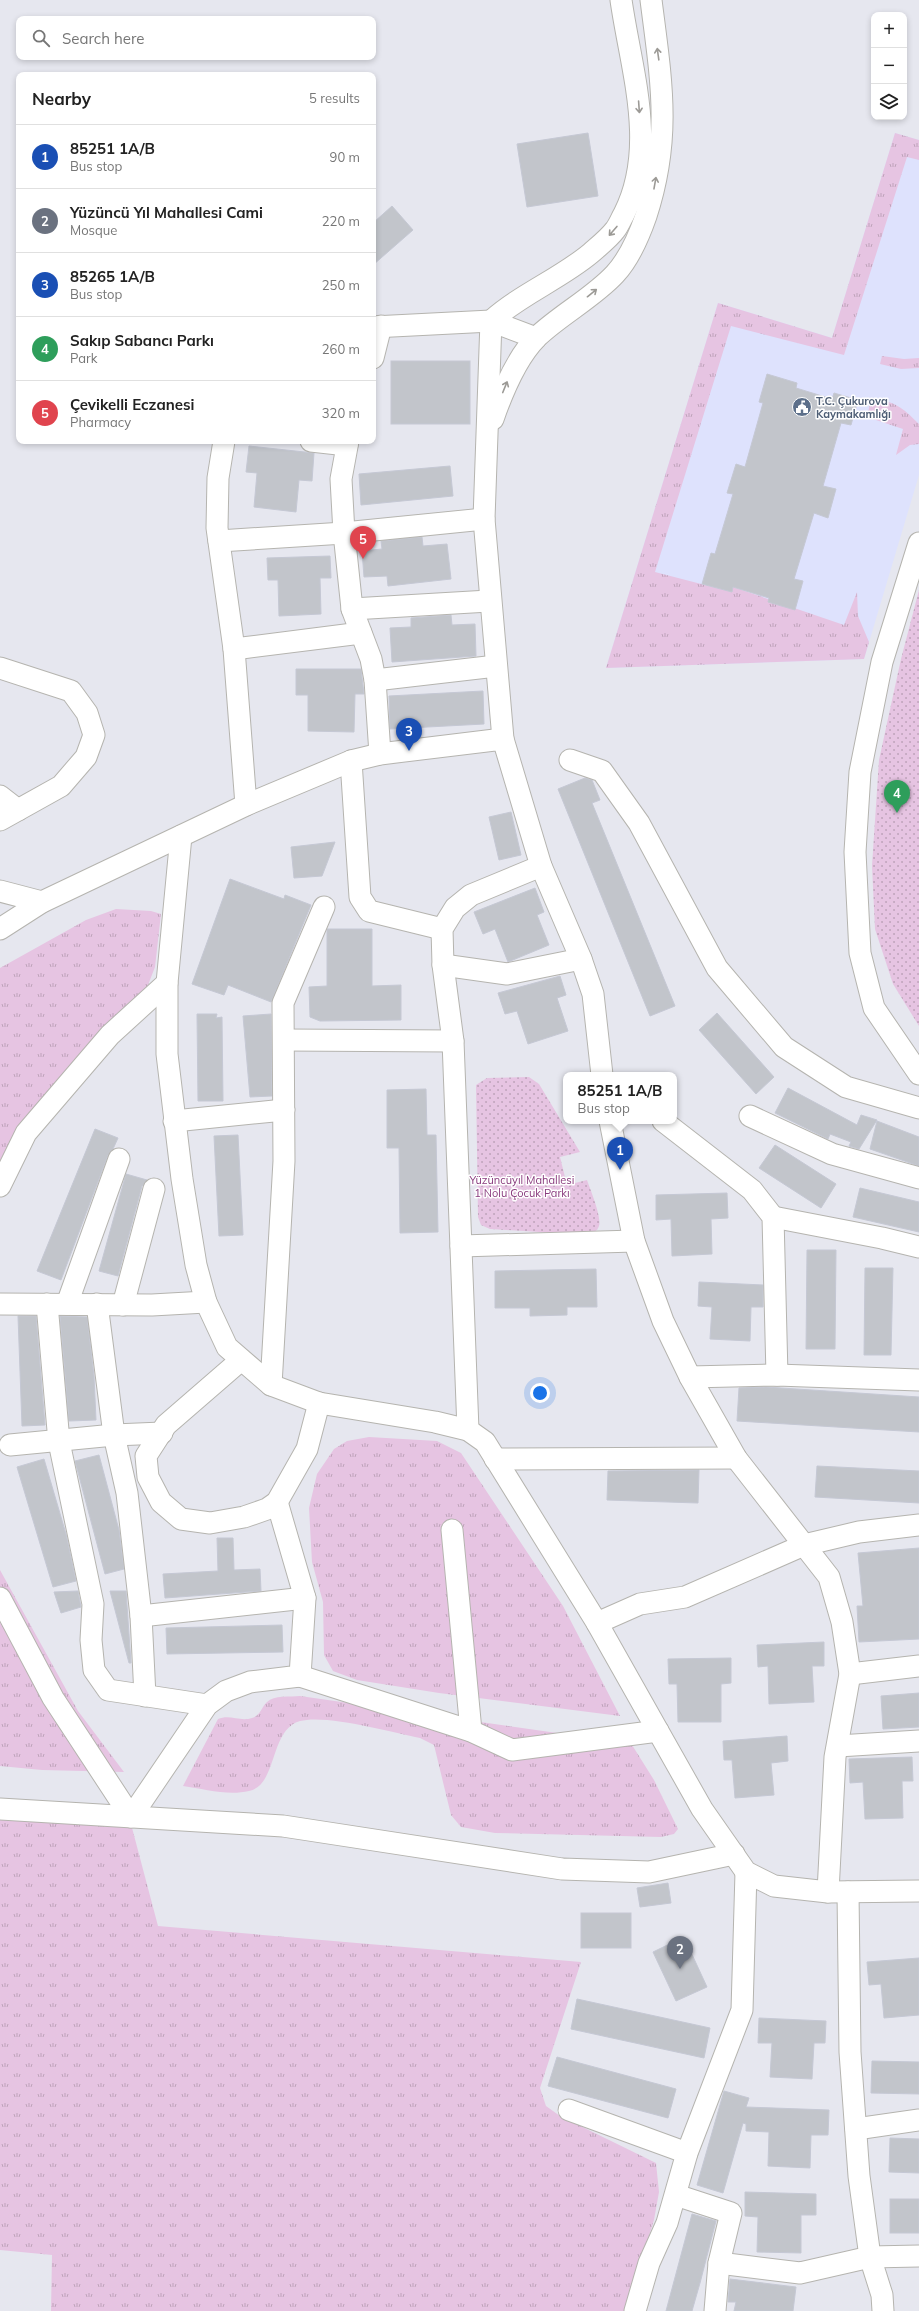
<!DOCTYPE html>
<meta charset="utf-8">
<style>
body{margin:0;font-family:Mulish,sans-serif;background:#f2f2f2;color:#222}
.controls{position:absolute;right:12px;top:12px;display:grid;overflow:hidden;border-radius:8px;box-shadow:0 2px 6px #0003}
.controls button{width:36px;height:36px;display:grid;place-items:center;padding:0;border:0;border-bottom:1px solid #e0e0e0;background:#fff;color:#222;font:20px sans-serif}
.you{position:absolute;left:540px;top:1393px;width:14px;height:14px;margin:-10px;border:3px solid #fff;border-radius:50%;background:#1a73e8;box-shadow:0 0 0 6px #1a73e833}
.badge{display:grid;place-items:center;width:26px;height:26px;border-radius:50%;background:#b45309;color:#fff;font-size:13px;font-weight:700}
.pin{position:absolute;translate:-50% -33px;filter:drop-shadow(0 1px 2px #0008)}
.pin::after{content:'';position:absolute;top:21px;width:14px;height:12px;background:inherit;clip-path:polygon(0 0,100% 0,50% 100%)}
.popup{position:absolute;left:563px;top:1072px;width:114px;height:52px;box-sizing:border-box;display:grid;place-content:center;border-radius:8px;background:#fff;filter:drop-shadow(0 1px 3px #0005);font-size:13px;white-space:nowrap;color:#767676}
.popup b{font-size:15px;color:#222}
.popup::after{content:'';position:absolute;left:50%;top:100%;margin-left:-8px;border:8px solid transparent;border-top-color:#fff}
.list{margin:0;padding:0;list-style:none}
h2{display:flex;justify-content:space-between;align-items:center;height:52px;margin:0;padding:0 16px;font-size:17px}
h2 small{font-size:13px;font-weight:400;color:#767676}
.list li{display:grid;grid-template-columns:26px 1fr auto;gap:12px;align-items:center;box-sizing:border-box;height:64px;padding:0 16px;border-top:1px solid #e0e0e0}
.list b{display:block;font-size:15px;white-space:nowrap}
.list p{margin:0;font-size:13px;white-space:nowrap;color:#767676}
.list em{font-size:13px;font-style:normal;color:#767676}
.icon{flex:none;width:22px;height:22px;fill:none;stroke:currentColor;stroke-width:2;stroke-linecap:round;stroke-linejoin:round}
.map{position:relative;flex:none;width:919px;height:2311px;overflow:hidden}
.search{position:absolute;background:#fff;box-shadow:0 2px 6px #0003;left:16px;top:16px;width:360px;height:44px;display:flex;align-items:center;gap:10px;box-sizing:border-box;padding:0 14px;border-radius:8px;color:#767676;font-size:15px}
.panel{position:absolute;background:#fff;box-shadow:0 2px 6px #0003;left:16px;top:72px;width:360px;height:372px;border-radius:8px}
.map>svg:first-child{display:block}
</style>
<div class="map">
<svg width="919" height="2311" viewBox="0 0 919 2311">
<defs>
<pattern id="grass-tufts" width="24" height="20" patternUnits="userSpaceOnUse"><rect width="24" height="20" fill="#e6c4e2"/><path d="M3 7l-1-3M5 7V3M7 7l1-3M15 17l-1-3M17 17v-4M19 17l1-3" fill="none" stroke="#bea3ba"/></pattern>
<pattern id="park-dots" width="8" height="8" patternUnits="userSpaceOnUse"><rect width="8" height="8" fill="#e6c4e2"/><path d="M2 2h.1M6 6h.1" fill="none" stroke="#bea3ba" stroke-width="1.8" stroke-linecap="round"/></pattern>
</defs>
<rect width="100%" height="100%" fill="#e6e7ef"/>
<!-- commercial -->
<polygon fill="#dee2fd" points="895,133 919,140 919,475 864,659 606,668 718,303 832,338"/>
<!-- grass -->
<g fill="url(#grass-tufts)">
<polygon points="895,133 919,140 919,160 907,157 844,355 731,326 655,572 732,592 733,587 844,625 857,592 858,616 869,642 864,659 606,668 718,303 832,338"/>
<polygon points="882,356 904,359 919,358 919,368 901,369 880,364"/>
<path d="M871,399C895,401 902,407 919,424V444L910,445L896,455L903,429L867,417Z"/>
<polygon points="116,909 151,911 161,914 155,967 143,998 5,1169 0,1186 0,968 86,920"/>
<polygon points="369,1437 437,1441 461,1453 563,1606 620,1716 439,1693 357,1680 333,1671 324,1655 323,1602 312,1562 309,1508 317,1474 334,1449 347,1441"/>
<polygon points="0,1570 78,1711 124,1772 42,1770 0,1766"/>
<path d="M300,1696L564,1734L627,1737L654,1780L678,1829L674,1834L661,1837L495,1833L461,1827L451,1815L434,1745L420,1738C391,1732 326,1714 300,1721C269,1730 278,1785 249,1791C228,1796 204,1789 183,1786L218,1719C230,1714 240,1722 252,1718C260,1716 261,1708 267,1702C274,1695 290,1697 300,1696Z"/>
<polygon points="0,1817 131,1824 158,1926 581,1962 540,2088 546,2106 560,2116 656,2163 659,2192 654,2220 625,2311 51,2311 52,2255 0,2250"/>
</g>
<!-- park -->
<g fill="url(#park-dots)">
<polygon points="919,590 919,1026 893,984 875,929 872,866 879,760 901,659"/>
<path d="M529,1077L539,1084L580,1152L560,1157L567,1185L587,1180C590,1189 602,1217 599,1226C597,1232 592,1233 587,1235L490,1229L481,1225L478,1217L476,1085L487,1078Z"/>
</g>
<!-- building -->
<g fill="#c2c5cb" stroke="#c5c8d4">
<polygon points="588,133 598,196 527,207 517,144"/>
<polygon points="392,206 413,230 373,265 373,223"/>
<rect x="391" y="361" width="79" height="63"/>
<polygon points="767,374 797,383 796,388 832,399 834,393 858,400 851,425 841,423 823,486 836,489 828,518 814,513 794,579 803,581 795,610 768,602 769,598 733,587 732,592 702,584 711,553 715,554 733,494 727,493 736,464 745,467 763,403 759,402"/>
<polygon points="249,446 314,453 312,481 299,480 296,512 254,507 257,473 246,472"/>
<polygon points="450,466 453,496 361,505 359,474"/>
<polygon points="422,537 423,546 447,544 451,579 388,586 387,576 364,577 362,551 382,549 381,541"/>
<polygon points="330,556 331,578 320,578 321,614 279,616 278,580 268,580 267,558"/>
<polygon points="451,615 452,625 475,624 476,656 392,662 390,628 411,627 411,618"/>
<polygon points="296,669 361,669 364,694 355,694 354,732 308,731 308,695 296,695"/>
<polygon points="483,691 484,724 390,729 389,696"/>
<polygon points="585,778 592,780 600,800 592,803 675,1006 650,1016 558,789"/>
<polygon points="511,812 521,855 499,860 489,817"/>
<polygon points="335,842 322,876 294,878 291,847"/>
<polygon points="230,879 284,899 285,895 311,905 271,1002 228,985 224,995 192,984"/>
<polygon points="535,888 544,912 537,915 549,945 508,962 495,929 483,934 474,912"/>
<polygon points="327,929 372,929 372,986 401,985 401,1020 320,1021 310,1017 309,987 327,986"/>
<polygon points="560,976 566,995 557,998 568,1031 528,1044 517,1011 505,1014 498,993"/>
<polygon points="717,1013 774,1077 756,1094 699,1030"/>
<polygon points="197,1014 217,1014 216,1018 222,1017 223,1101 198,1101"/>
<polygon points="271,1014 272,1096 250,1097 243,1016"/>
<polygon points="788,1088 857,1125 861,1115 877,1120 859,1149 849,1146 851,1142 830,1134 828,1139 775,1113"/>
<polygon points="426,1089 427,1135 436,1135 438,1232 400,1233 399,1148 387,1148 387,1090"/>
<polygon points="877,1121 919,1137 919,1166 870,1149"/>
<polygon points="95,1129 118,1138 113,1149 108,1155 61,1280 37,1271"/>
<polygon points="238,1135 243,1235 219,1236 214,1136"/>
<polygon points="775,1145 836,1184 821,1208 759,1168"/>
<polygon points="126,1174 147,1180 142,1186 118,1276 99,1271"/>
<polygon points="860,1188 919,1202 919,1232 853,1217"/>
<polygon points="727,1193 728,1218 711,1219 712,1254 672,1256 671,1219 656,1220 656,1195"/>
<polygon points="807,1250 836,1250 835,1349 806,1349"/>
<polygon points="865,1268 893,1268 891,1355 864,1355"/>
<polygon points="596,1269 597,1307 567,1307 567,1315 530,1316 530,1308 495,1308 495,1271"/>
<polygon points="699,1282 763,1285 763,1307 751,1307 750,1341 710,1339 712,1307 698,1306"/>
<polygon points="18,1316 36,1316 45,1425 22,1426"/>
<polygon points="60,1316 87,1317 94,1376 96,1420 69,1421"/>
<polygon points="766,1387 919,1397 919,1432 737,1421 739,1388"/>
<polygon points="99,1455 119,1530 124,1569 105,1574 75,1461"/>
<polygon points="44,1459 66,1534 76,1581 53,1587 17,1467"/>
<polygon points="817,1466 919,1471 919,1503 815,1497"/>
<polygon points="699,1470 698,1503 607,1500 608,1471"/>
<polygon points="217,1538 233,1538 234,1570 260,1569 261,1591 165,1598 163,1574 218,1571"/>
<polygon points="919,1548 919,1639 859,1642 857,1606 863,1606 858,1553"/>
<polygon points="78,1591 81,1607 61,1613 54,1592"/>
<polygon points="110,1591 126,1591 131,1663 129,1663"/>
<polygon points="282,1625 283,1652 167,1654 166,1628"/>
<polygon points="824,1642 824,1666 812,1666 814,1702 769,1704 768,1666 758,1667 757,1645"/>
<polygon points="731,1658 731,1683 721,1684 721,1722 678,1722 677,1684 669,1684 668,1659"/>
<polygon points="919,1693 919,1727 883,1729 881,1696"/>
<polygon points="787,1736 788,1761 771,1763 774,1795 735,1798 732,1760 724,1760 723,1741"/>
<polygon points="912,1757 913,1781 902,1781 903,1818 865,1819 863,1782 850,1783 849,1759"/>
<polygon points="668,1883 671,1903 640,1907 637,1888"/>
<rect x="581" y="1913" width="50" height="35"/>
<polygon points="684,1937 707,1987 676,2001 653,1952"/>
<polygon points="919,1958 919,2015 884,2018 881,1984 869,1985 867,1962"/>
<polygon points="577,1999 710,2028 704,2058 571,2029"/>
<polygon points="759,2018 826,2021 825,2043 814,2043 812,2079 770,2077 772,2043 758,2043"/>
<polygon points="557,2057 676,2089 668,2118 548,2086"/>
<polygon points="872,2061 919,2062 919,2094 871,2093"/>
<polygon points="724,2091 749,2098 746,2107 829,2110 828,2135 811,2135 810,2168 768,2166 769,2132 746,2131 746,2124 743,2123 723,2193 697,2185"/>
<polygon points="890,2138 919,2139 919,2173 889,2172"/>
<polygon points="745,2192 816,2194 816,2215 801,2215 801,2253 757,2252 758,2217 745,2216"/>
<rect x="890" y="2199" width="29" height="34"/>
<polygon points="692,2214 716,2221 700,2283 692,2311 666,2311"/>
<polygon points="730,2279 796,2287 793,2311 734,2311 736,2302 728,2302"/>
</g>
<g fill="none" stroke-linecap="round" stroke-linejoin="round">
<!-- minor casing -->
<g stroke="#b5b4af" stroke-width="23">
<g id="minor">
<polyline points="373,327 491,321 536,338"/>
<polyline points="373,358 381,326"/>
<path d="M493,419C502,393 517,357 537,337C560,315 594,297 615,274C630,258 639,236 646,216C672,137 661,79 651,0"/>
<polyline points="224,441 218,478 217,528 234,649 246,805"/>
<polyline points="311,441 347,445"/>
<polyline points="348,441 341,479 344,533 352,609 371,659 375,680 380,754"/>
<polyline points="219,541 344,533 484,519"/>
<polyline points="919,543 882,662 860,772 855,852 860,953 874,1008 919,1074"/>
<polyline points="352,609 489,601"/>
<polyline points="234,649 361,633"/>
<polyline points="0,668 71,691 87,713 94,735 86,757 61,786 0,820"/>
<polyline points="375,680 496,666"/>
<path d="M503,739L484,519L491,321C521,294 560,279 591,253C599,246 609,238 615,230C619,225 621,219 624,214C658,147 631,70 621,0"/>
<polyline points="570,760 602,771 639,823 717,968 784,1047 846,1087 919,1108"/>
<polyline points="351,761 360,897 369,911 442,929"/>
<polyline points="0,796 18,810"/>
<polyline points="181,836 167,983 167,1054 182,1179 196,1265 206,1302 227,1347 271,1385 319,1403 435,1422 468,1430 485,1442 597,1623 702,1809 746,1872 774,1886 828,1892 919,1891"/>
<polyline points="0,891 42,902"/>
<polyline points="0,929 42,902 246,805 351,761 380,754 503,739 541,866 581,959 593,994 602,1075"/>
<polyline points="443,965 507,974 581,959"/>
<polyline points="284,1040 453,1041"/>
<polyline points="750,1116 832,1154 919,1178"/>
<polyline points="174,1121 284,1110"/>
<polyline points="610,1121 634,1241 663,1321 690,1377 736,1458 829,1577 842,1622 850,1674 835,1757 828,1892"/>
<polyline points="663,1121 752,1190 773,1217 777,1375"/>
<polyline points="0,1186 26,1133 110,1035 167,983"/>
<polyline points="773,1217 882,1238 919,1247"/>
<polyline points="461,1246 634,1241"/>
<polyline points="0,1304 152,1305 206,1302"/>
<polyline points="47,1304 59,1442 93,1604 91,1640 94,1670 108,1690 207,1705"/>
<polyline points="67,1304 119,1159"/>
<polyline points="97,1304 114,1435 127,1493 141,1616 145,1696"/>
<polyline points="123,1305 154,1189"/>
<polyline points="241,1360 166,1425 146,1456 148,1477 161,1502 181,1519 210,1523 244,1517 267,1509 277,1502 307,1449 319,1403"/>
<polyline points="690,1377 777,1375 919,1380"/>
<polyline points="271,1385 284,1161 283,1003 324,907"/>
<polyline points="468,1430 453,1041 443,965 442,929 455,908 471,895 541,866"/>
<polyline points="10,1445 114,1435 162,1433"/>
<polyline points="495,1459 736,1458"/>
<polyline points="452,1530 471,1731"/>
<polyline points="0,1598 53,1698 131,1817 207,1705 226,1691 250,1682 300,1676 305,1598 277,1502"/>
<polyline points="141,1616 305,1598"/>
<polyline points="597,1623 640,1604 685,1597 804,1545 859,1532 919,1525"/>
<polyline points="850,1674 919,1666"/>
<polyline points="300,1676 471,1731 512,1750 658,1731"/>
<polyline points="838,1746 919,1741"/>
<polyline points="0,1809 283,1826 562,1869 649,1872 734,1854"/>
<polyline points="848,1892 850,2052 859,2176 870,2257 882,2295 883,2311"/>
<polyline points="569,2110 687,2153"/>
<polyline points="856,2129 919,2120"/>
<polyline points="676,2195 731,2213 719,2263 715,2311"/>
<polyline points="719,2263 800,2273 870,2257 919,2256"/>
<polyline points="635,2311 649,2263 667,2223 687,2153 742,2010 746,1872"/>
</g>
</g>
<!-- minor -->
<use href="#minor" stroke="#fff" stroke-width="21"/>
</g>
<!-- one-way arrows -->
<defs><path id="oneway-shaft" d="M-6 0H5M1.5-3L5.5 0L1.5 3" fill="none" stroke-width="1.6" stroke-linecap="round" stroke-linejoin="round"/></defs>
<g stroke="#9c9a96">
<use href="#oneway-shaft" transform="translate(658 54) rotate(-98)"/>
<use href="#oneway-shaft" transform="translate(639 107) rotate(86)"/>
<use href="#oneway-shaft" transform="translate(655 183) rotate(-80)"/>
<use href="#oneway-shaft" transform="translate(613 231) rotate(131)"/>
<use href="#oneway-shaft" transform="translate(592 293) rotate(-39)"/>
<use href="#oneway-shaft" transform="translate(505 387) rotate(-68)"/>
</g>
<!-- icons -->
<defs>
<g id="civic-disc" transform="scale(1)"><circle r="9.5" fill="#5c6f8a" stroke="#fff"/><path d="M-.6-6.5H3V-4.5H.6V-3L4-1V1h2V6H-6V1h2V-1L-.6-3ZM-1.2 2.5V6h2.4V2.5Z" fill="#fff"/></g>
</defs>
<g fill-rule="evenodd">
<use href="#civic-disc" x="802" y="407"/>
</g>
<g text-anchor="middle" stroke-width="3" stroke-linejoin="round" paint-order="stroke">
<!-- service labels -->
<g font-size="11" font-weight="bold" fill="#4e5e75" stroke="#fff" text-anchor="start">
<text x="816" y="405">T.C. Çukurova<tspan x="816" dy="13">Kaymakamlığı</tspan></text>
</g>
<!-- park labels -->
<g font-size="11" fill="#883a7d" stroke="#fff">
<text x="522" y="1184">Yüzüncüyıl Mahallesi<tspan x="522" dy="13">1 Nolu Çocuk Parkı</tspan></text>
</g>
</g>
</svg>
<div class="controls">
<button>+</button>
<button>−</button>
<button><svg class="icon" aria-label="layers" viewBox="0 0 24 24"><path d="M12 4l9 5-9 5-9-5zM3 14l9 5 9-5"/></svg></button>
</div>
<div class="you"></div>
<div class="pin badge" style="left:620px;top:1170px;background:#1a4fb4">1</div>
<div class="popup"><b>85251 1A/B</b>Bus stop</div>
<div class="pin badge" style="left:680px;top:1969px;background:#6b7280">2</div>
<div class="pin badge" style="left:409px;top:751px;background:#1a4fb4">3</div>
<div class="pin badge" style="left:897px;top:813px;background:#2e9e5b">4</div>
<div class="pin badge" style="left:363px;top:559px;background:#e0444e">5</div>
<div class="search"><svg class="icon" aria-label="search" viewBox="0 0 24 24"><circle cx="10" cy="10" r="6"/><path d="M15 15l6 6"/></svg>Search here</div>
<section class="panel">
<h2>Nearby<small>5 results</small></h2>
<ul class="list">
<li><span class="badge" style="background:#1a4fb4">1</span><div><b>85251 1A/B</b><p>Bus stop</p></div><em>90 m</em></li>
<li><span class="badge" style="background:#6b7280">2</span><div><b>Yüzüncü Yıl Mahallesi Cami</b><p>Mosque</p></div><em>220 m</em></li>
<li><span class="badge" style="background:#1a4fb4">3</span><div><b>85265 1A/B</b><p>Bus stop</p></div><em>250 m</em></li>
<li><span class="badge" style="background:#2e9e5b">4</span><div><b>Sakıp Sabancı Parkı</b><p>Park</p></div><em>260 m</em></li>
<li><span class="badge" style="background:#e0444e">5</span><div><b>Çevikelli Eczanesi</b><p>Pharmacy</p></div><em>320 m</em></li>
</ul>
</section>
</div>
